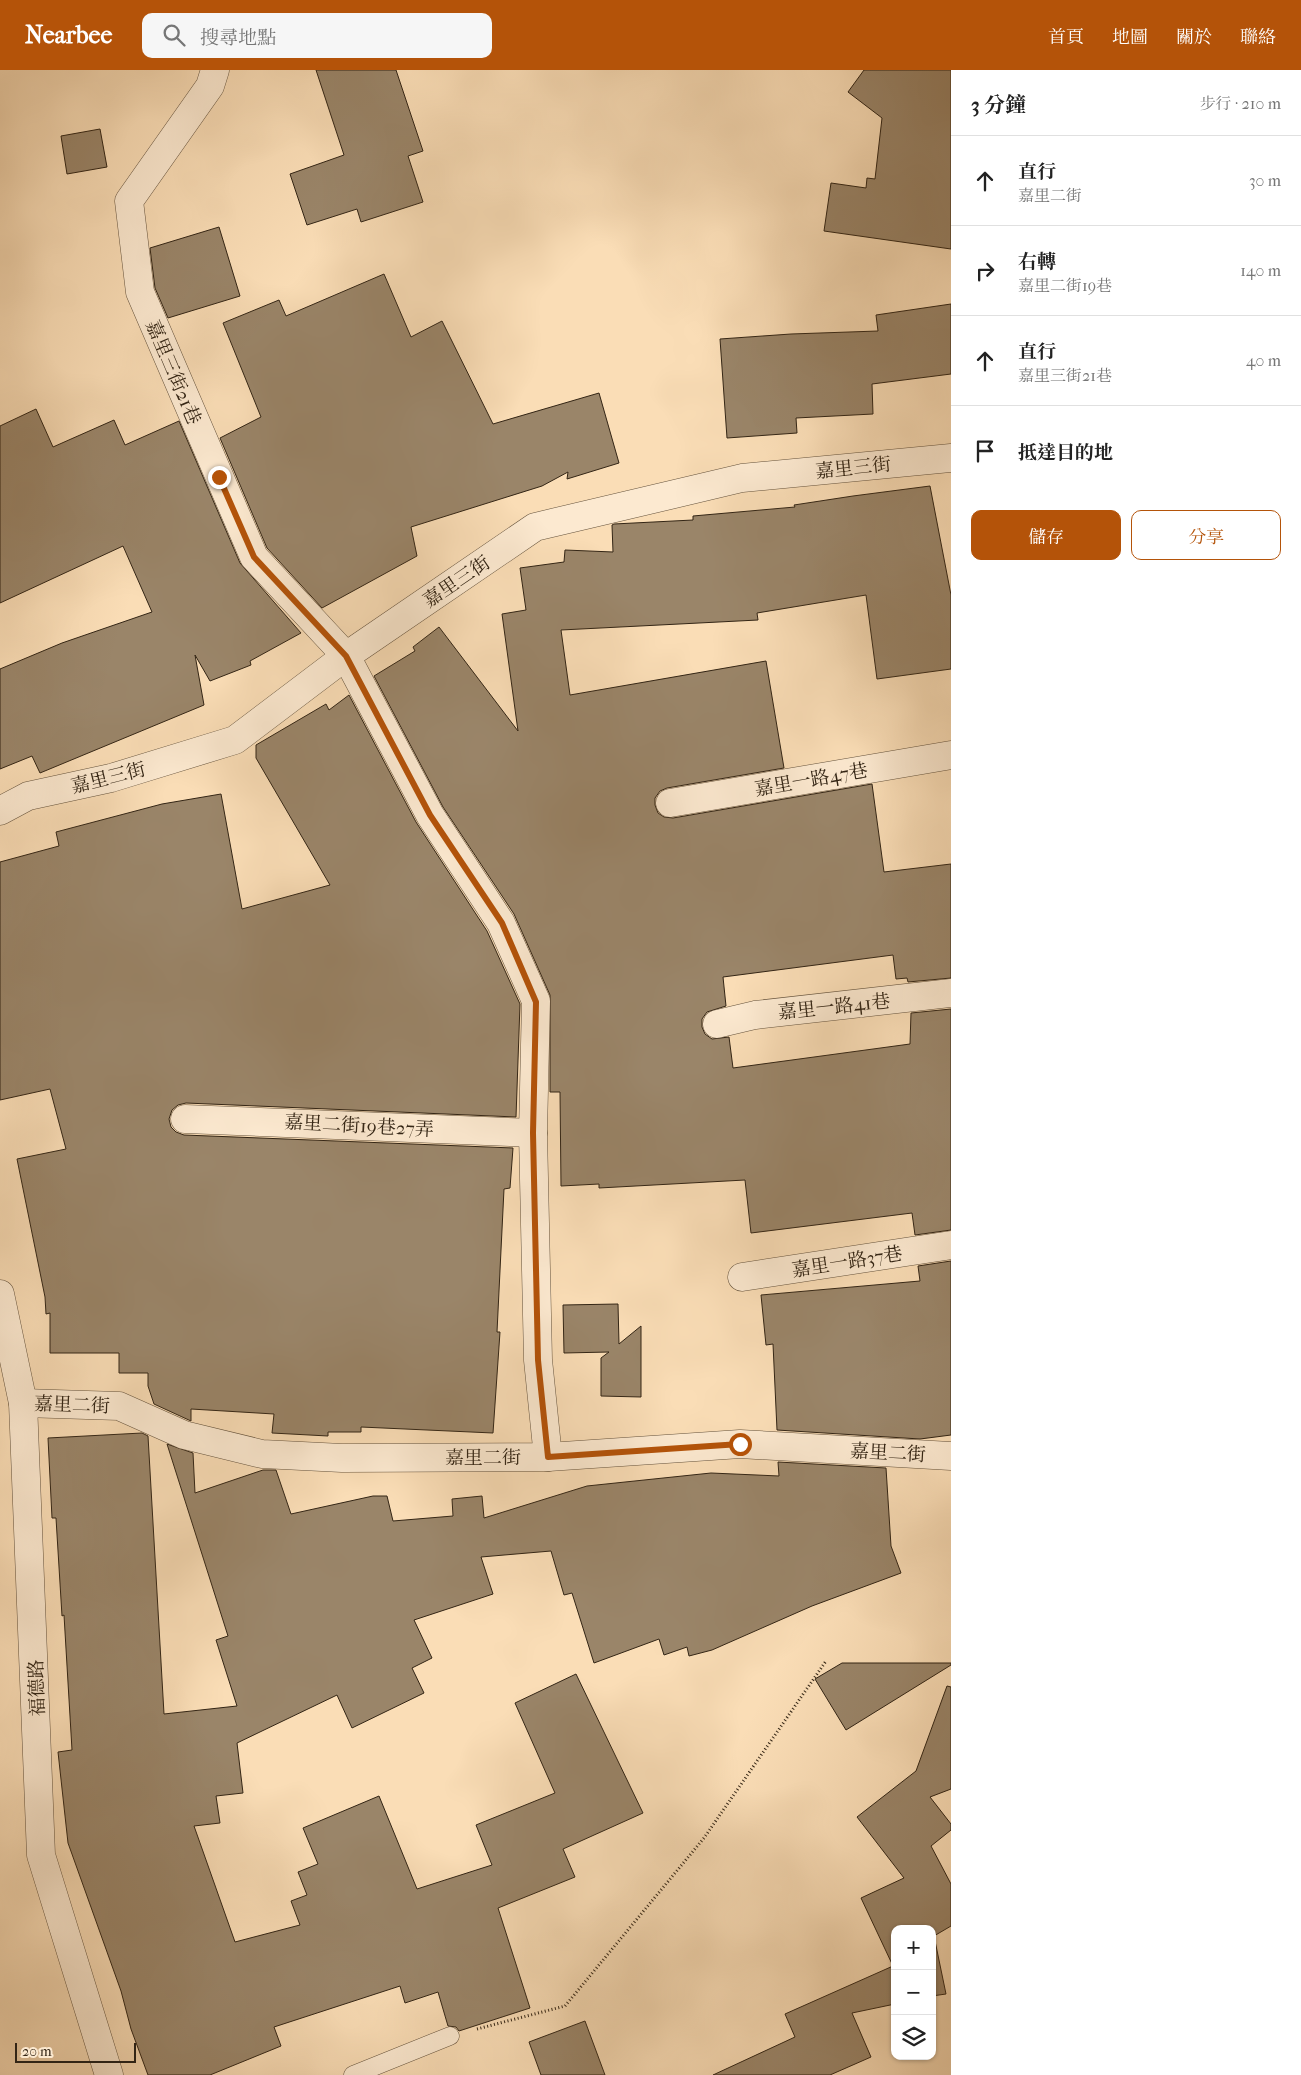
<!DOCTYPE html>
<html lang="zh-TW">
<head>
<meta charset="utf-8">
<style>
  body { margin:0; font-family:"IM FELL French Canon","Noto Serif TC",serif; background:#f6f6f6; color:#222 }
  .controls { position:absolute; right:15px; bottom:15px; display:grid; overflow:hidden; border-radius:10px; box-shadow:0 1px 4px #0004 }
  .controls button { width:45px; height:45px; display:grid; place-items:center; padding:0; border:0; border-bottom:1px solid #e0e0e0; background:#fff; color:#222; font:25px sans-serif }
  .scale { position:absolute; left:15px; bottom:12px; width:121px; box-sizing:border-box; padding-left:5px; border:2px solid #332515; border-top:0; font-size:14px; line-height:18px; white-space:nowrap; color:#332515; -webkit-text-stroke:4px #fce9d0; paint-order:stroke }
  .stop { position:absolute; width:15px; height:15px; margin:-11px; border:4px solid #b45309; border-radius:50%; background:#fff }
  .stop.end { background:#b45309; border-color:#fff; box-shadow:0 1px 5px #0008 }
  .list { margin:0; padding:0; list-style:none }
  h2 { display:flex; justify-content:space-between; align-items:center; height:65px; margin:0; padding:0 20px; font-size:21px }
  h2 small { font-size:16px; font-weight:400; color:#767676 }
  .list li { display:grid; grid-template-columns:32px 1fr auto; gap:15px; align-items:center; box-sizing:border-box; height:90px; padding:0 20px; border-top:1px solid #e0e0e0 }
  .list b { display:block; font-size:19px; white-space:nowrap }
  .list p { margin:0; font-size:16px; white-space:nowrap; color:#767676 }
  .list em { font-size:16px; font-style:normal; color:#767676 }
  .actions { display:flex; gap:10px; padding:15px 20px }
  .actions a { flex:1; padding:11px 0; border:1px solid #b45309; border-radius:10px; text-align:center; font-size:18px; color:#b45309 }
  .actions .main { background:#b45309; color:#fff }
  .icon { flex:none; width:28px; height:28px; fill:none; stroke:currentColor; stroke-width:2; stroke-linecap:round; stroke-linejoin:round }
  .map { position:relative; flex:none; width:951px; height:2005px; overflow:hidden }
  header { display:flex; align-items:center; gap:30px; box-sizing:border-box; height:70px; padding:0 25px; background:#b45309; color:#fff }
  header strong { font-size:24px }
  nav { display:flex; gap:28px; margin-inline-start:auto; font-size:18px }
  .search { width:350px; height:45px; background:#f6f6f6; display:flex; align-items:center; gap:12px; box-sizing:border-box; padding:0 18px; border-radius:10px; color:#767676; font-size:19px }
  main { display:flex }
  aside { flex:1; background:#fff }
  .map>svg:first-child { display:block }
  .building { fill:#9a8569; stroke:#332515 }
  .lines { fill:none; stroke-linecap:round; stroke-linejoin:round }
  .service-casing { stroke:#65533d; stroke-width:19 }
  .minor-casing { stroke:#65533d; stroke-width:29 }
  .path { stroke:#332515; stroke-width:3; stroke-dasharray:1 2.5; stroke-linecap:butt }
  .service { stroke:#fce9d0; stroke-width:18 }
  .minor { stroke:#fce9d0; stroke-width:28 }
  .route { stroke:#b45309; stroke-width:6 }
  .labels { text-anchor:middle; stroke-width:5; stroke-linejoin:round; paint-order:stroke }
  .street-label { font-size:19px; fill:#332515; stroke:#fce9d0 }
</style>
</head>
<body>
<header>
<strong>Nearbee</strong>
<div class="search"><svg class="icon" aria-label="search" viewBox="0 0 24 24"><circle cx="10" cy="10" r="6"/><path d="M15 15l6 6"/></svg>搜尋地點</div>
<nav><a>首頁</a><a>地圖</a><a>關於</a><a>聯絡</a></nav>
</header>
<main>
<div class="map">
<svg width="951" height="2005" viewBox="0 0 951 2005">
  <rect width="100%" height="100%" fill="#faddb6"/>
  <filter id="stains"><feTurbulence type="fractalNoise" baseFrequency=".004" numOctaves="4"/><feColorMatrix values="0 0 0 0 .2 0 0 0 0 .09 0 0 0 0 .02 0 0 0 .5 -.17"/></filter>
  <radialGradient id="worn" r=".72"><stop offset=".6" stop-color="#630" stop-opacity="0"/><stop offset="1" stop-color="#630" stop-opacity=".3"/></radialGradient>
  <g class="building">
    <path d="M 316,0 L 396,0 L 423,81 L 408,86 L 423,132 L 361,152 L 357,139 L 307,155 L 290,104 L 344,85 Z"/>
    <path d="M 864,0 L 951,0 L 951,179 L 824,161 L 831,113 L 866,118 L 867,108 L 875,109 L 882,48 L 848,22 Z"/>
    <path d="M 100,59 L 107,97 L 67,104 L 61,66 Z"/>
    <path d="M 219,157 L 240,226 L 168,248 L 155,218 L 150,178 Z"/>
    <path d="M 384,204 L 411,267 L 442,251 L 493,354 L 599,323 L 619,393 L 567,409 L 568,402 L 542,416 L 411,457 L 417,486 L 322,538 L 267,478 L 220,368 L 261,347 L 223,253 L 279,230 L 286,246 Z"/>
    <path d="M 951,234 L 951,304 L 872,314 L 873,344 L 796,348 L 797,363 L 727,368 L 720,269 L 791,264 L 878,261 L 876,245 Z"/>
    <path d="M 36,339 L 53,377 L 114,350 L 125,375 L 179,351 L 240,493 L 301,563 L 250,591 L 251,595 L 210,611 L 195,585 L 204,635 L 40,703 L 32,686 L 0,699 L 0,599 L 62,573 L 152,542 L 123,476 L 0,533 L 0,356 Z"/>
    <path d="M 930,416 L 951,525 L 951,599 L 877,609 L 866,525 L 757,543 L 758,550 L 561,560 L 570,625 L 766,591 L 784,698 L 667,718 L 660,721 L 655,728 L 655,735 L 658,743 L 664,747 L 673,748 L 872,714 L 884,802 L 951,794 L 951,908 L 908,912 L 907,908 L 896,909 L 893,885 L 723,907 L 726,936 L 707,942 L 702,949 L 702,957 L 705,964 L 712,969 L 729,967 L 733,998 L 910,974 L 911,943 L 951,939 L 951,1160 L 915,1165 L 912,1143 L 751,1163 L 745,1110 L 599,1118 L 599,1114 L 561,1116 L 560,1022 L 550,1022 L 550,925 L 514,844 L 443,737 L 374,606 L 415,581 L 413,577 L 439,557 L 518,661 L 502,544 L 526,540 L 520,498 L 564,492 L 565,480 L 613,482 L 612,455 L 614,454 L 693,450 L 693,446 L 795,437 L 794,435 L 853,426 Z"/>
    <path d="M 349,625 L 416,752 L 487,861 L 520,934 L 516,1047 L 186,1033 L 178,1035 L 172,1040 L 169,1049 L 171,1057 L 176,1062 L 184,1065 L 513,1078 L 510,1118 L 504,1119 L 497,1262 L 500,1262 L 493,1363 L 361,1357 L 361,1362 L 328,1362 L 328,1366 L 272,1363 L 274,1344 L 191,1339 L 191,1351 L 154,1334 L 148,1316 L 148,1303 L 119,1303 L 119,1283 L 50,1283 L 50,1243 L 46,1244 L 45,1227 L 17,1089 L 66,1079 L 50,1019 L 0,1030 L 0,792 L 59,776 L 56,762 L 162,734 L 221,724 L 242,839 L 330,815 L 256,688 L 256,675 L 326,634 L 329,640 Z"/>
    <path d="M 951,1191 L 951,1365 L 920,1369 L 777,1360 L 773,1274 L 766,1275 L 761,1225 L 920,1211 L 918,1196 Z"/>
    <path d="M 618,1234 L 619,1274 L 641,1256 L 641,1327 L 601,1326 L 601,1288 L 609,1282 L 564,1283 L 563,1235 Z"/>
    <path d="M 142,1363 L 148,1366 L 164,1644 L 237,1636 L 216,1570 L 228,1566 L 167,1374 L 193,1383 L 195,1423 L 263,1400 L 276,1400 L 291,1444 L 373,1426 L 387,1426 L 393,1451 L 453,1446 L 452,1429 L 482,1426 L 484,1448 L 587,1416 L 711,1403 L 779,1406 L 778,1392 L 886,1398 L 891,1476 L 901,1503 L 812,1536 L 712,1580 L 689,1586 L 687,1577 L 664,1585 L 659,1569 L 594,1593 L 572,1523 L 564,1525 L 551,1481 L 481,1487 L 493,1524 L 414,1550 L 432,1588 L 412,1598 L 424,1623 L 352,1658 L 337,1625 L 237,1673 L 243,1723 L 216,1726 L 220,1753 L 194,1756 L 235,1872 L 300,1855 L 291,1831 L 307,1825 L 298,1802 L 318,1794 L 303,1758 L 379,1726 L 417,1819 L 492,1795 L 476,1755 L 555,1723 L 515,1633 L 576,1604 L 643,1743 L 563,1779 L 575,1807 L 498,1838 L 530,1938 L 459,1961 L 456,1957 L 448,1956 L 438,1922 L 405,1933 L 400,1916 L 274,1957 L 281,1976 L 210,2005 L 148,2005 L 131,1959 L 121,1921 L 68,1773 L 58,1682 L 72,1680 L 64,1545 L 62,1546 L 56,1448 L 52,1448 L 48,1368 Z"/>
    <path d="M 842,1593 L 951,1593 L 951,1595 L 846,1660 L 815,1609 Z"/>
    <path d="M 947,1616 L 951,1617 L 951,1719 L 930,1727 L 951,1754 L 951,1760 L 931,1776 L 951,1814 L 951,1856 L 934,1866 L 946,1924 L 932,1926 L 932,1859 L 895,1859 L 895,1934 L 852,1943 L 871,1987 L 830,2005 L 713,2005 L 795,1967 L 785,1944 L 893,1896 L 861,1828 L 904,1808 L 857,1747 L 916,1701 Z"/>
    <path d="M 585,1951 L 605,2005 L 541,2005 L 529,1972 Z"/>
  </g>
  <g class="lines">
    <defs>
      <path id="service" d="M 353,2005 L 450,1966"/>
      <g id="minor">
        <path d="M 215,0 L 210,16 L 129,131 L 140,222 L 254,487 L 346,586 L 430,745 L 501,853 L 536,931 L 533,1063 L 538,1290 L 548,1387"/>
        <path d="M 670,733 L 951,685"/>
        <path d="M 0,741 L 28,726 L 111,708 L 235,670 L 346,586 L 535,457 L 742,408 L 951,388"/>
        <path d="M 717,954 L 755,945 L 951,923"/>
        <path d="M 185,1049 L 533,1063"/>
        <path d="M 742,1207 L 951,1175"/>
        <path d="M 0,1224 L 23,1333 L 41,1785 L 109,2005"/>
        <path d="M 23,1333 L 119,1336 L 184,1365 L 262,1384 L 342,1388 L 548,1387 L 740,1374 L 951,1386"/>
      </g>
    </defs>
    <use href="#service" class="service-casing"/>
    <use href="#minor" class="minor-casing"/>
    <path class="path" d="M 477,1959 L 565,1936 L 704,1768 L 826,1591"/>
    <use href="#service" class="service"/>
    <use href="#minor" class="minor"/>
  </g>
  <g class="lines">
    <path class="route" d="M 219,407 L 254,487 L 346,586 L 430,745 L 502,853 L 536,932 L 533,1063 L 538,1290 L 548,1387 L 740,1374"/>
  </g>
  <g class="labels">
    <g class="street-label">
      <text transform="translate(174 302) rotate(67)" y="7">嘉里三街21巷</text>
      <text transform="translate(853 397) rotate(-6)" y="7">嘉里三街</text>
      <text transform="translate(456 511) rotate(-34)" y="7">嘉里三街</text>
      <text transform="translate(108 707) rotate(-14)" y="7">嘉里三街</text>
      <text transform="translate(811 709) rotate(-10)" y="7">嘉里一路47巷</text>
      <text transform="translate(834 936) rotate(-6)" y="7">嘉里一路41巷</text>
      <text transform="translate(359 1055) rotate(3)" y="7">嘉里二街19巷27弄</text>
      <text transform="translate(847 1191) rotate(-9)" y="7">嘉里一路37巷</text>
      <text transform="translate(72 1334) rotate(2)" y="7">嘉里二街</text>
      <text transform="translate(888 1382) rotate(3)" y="7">嘉里二街</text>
      <text x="483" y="1394">嘉里二街</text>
      <text transform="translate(36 1618) rotate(-92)" y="7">福德路</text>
    </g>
  </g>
  <rect width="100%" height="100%" filter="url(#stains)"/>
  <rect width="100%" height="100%" fill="url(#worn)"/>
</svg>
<div class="controls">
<button>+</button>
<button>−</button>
<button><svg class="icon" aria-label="layers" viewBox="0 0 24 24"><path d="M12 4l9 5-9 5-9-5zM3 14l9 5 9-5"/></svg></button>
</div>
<div class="scale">20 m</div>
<div class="stop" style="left:740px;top:1374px"></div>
<div class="stop end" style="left:219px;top:407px"></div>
</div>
<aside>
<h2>3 分鐘<small>步行 · 210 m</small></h2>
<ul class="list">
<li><svg class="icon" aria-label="ahead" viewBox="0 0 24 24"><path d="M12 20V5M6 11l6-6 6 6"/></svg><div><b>直行</b><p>嘉里二街</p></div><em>30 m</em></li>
<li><svg class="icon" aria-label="right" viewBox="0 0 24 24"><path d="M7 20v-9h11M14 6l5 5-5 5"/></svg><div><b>右轉</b><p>嘉里二街19巷</p></div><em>140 m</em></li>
<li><svg class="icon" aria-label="ahead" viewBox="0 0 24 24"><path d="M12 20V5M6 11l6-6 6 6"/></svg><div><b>直行</b><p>嘉里三街21巷</p></div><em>40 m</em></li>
<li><svg class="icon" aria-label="arrive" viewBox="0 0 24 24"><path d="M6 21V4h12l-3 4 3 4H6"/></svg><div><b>抵達目的地</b></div></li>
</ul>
<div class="actions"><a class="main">儲存</a><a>分享</a></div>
</aside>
</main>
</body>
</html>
